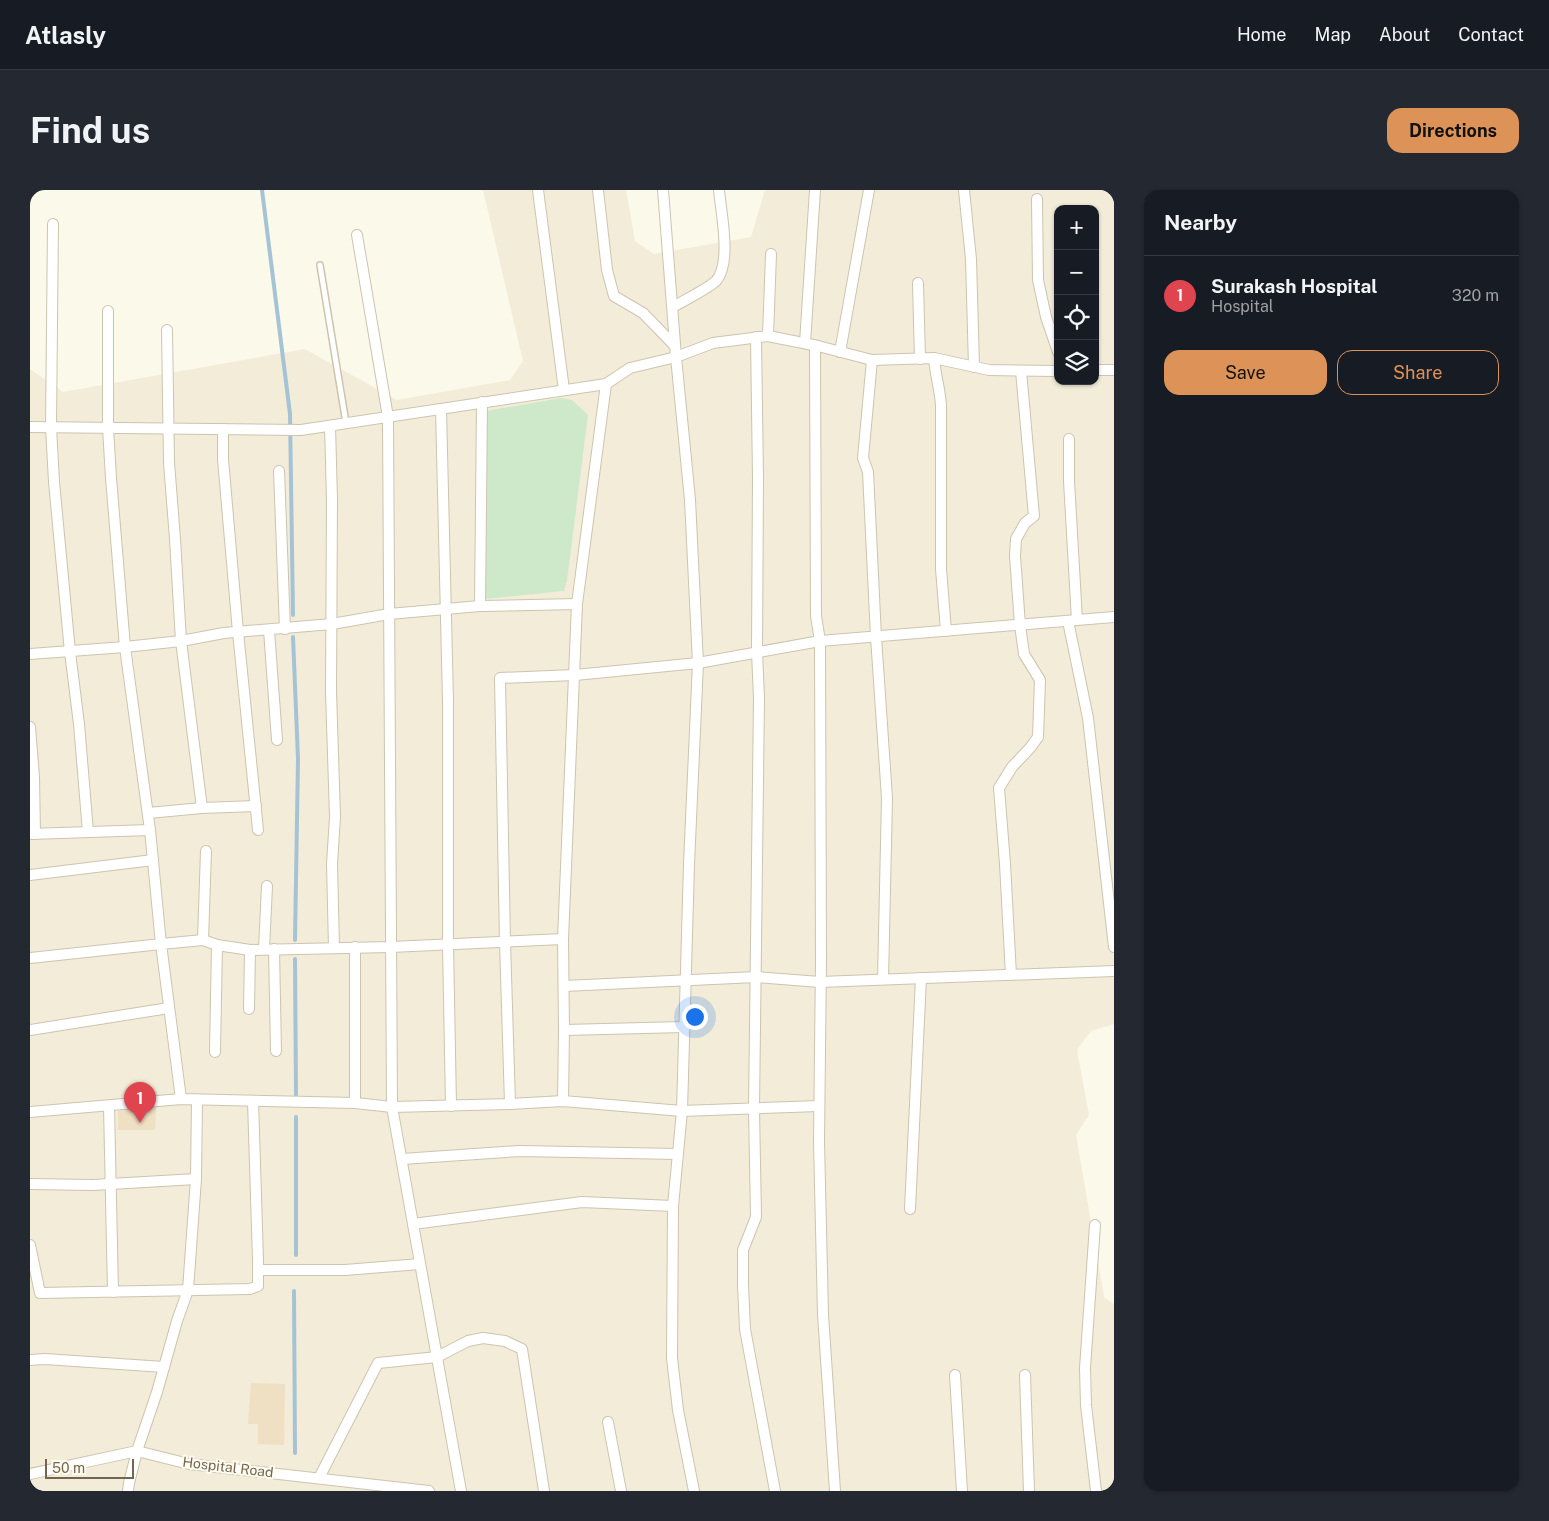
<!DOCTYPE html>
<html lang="en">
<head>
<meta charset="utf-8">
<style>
  body { margin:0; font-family:"Public Sans",sans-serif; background:#242831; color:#f1f3f6 }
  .controls { position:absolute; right:15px; top:15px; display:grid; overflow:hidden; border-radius:10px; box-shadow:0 1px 4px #0004 }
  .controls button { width:45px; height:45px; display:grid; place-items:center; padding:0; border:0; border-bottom:1px solid #363941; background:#171b24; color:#f1f3f6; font:25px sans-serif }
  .scale { position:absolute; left:15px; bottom:12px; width:89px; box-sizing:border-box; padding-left:5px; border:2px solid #75654e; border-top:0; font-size:14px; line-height:18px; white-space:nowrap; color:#75654e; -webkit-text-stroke:4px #fefcf0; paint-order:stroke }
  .you { position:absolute; left:664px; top:826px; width:18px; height:18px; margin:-12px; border:4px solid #fff; border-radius:50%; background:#1a73e8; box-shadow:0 0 0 8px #1a73e833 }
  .badge { display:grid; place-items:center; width:32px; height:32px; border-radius:50%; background:#dd9357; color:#fff; font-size:16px; font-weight:700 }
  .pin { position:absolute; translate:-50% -41px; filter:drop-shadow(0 1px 2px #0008) }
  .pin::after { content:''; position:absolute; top:26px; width:18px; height:15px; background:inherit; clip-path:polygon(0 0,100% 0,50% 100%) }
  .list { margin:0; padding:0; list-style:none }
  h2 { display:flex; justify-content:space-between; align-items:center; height:65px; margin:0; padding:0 20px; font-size:21px }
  h2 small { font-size:16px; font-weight:400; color:#9ea1a6 }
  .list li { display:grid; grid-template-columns:32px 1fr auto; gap:15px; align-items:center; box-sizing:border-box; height:80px; padding:0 20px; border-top:1px solid #363941 }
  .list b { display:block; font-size:19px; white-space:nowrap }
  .list p { margin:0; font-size:16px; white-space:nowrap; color:#9ea1a6 }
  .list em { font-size:16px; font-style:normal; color:#9ea1a6 }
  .actions { display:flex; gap:10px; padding:15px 20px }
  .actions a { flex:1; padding:11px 0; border:1px solid #dd9357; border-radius:15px; text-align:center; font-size:18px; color:#dd9357 }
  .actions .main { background:#dd9357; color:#111 }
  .icon { flex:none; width:28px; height:28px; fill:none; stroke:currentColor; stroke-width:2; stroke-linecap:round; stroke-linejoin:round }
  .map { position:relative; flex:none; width:1084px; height:1301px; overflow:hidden; border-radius:15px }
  header { display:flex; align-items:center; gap:30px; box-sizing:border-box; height:70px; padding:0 25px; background:#171b24; border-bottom:1px solid #363941 }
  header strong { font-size:24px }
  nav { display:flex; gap:28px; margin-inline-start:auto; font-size:18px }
  .intro { display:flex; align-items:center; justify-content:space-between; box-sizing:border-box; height:120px; padding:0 30px }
  h1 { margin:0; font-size:35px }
  .button { padding:12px 22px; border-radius:15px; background:#dd9357; color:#111; font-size:18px; font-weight:700 }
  main { display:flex; gap:30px; padding:0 30px }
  aside { flex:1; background:#171b24; border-radius:15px; box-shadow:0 1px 4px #0004 }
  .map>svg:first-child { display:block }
  .residential { fill:#f3ecd9; fill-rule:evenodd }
  .green { fill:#cee9c9 }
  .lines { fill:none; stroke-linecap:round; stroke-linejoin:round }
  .stream { stroke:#a6c3d5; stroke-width:4 }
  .building { fill:#efdfc3 }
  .lane-casing { stroke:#cdc4b0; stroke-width:8 }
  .street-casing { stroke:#cdc4b0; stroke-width:12 }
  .lane { stroke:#fff; stroke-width:5 }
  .street { stroke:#fff; stroke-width:10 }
  .labels { text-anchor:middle; stroke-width:4; stroke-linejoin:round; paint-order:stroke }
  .street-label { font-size:14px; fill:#75654e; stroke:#fefcf0 }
</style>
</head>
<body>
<header>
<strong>Atlasly</strong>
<nav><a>Home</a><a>Map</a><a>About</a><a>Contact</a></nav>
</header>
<div class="intro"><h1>Find us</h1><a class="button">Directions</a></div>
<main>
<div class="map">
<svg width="1084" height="1301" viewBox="0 0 1084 1301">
  <rect width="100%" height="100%" fill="#fbf9ea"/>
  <path class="residential" d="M 453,0 L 596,0 L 605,51 L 624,64 L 721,47 L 735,0 L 1084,0 L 1084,834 L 1061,841 L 1047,860 L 1059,925 L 1046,945 L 1074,1107 L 1084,1114 L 1084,1301 L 0,1301 L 0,179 L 33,202 L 275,159 L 367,210 L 480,190 L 493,171 ZM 1028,19 L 1065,19 L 1065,191 L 1028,191 Z"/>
  <path class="green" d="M 531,208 L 542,210 L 558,225 L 537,391 L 534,401 L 455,409 L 456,221 Z"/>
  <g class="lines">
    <g class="stream">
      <path d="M 232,0 L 260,224 L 263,425"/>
      <path d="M 263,447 L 268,569 L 265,750"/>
      <path d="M 265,769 L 266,905"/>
      <path d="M 266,1065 L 266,927"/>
      <path d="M 264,1101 L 265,1263"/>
    </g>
  </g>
  <g class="building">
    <path d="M 126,918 L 125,940 L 88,940 L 88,921 Z"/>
    <path d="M 221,1193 L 255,1194 L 254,1255 L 228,1254 L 228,1234 L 218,1234 Z"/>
  </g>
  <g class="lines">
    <defs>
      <path id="lane" d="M 290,75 L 316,233"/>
      <g id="street">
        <path d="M 508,0 L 534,200"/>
        <path d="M 568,0 L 577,80 L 584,106 L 613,123 L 645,156"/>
        <path d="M 633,0 L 646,167 L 660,310 L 668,473 L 659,674 L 652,921 L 643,1016 L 642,1168 L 648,1220 L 664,1301"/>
        <path d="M 934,0 L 941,69 L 944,177"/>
        <path d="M 1007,9 L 1008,90 L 1016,127 L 1028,162"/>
        <path d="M 23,34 L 21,237 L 24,292 L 40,462 L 49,534 L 58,642"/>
        <path d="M 327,45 L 358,227 L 362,917 L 431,1301"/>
        <path d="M 888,93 L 890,169"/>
        <path d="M 643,117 C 653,111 679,98 686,91 C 702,73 691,23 689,0"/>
        <path d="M 137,140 L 139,273 L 145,349 L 151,451 L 172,618"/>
        <path d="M 738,146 L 741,64"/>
        <path d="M 726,147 L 728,288 L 727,462 L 729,508 L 724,919 L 726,1027 L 713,1060 L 713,1095 L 715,1139 L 745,1301"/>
        <path d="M 775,153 L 785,0"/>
        <path d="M 788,156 L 785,160 L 786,426 L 790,451 L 791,771 L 789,951 L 793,1125 L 805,1301"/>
        <path d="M 810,162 L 839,0"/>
        <path d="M 904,168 C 905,184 910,199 911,215 L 911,379 L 916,441"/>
        <path d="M 842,170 L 833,268 L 838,282 L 846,447 L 857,608 L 853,789"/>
        <path d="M 1065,180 L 1084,180"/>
        <path d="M 411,219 L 418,511 L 418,754 L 421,916"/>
        <path d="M 300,236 L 302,310 L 301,502 L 305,627 L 302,674 L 304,758"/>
        <path d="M 0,237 L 271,240 L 576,194 L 600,178 L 646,167 L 683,153 L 738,146 L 788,156 L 842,170 L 904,168 L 959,180 L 1028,181"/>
        <path d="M 193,239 L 193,269 L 208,442 L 228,640"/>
        <path d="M 1039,249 L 1039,291 L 1047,430"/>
        <path d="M 249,281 L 255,439"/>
        <path d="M 450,416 L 452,212"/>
        <path d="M 1038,431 L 1058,528 L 1084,757"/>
        <path d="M 239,440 L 247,550"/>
        <path d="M 0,464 L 95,457 L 151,451 L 194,443 L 302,434 L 359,424 L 450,416 L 547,414"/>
        <path d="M 0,537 L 4,587 L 5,644"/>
        <path d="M 118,623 L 172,618 L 226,616"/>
        <path d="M 0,644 L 120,640"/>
        <path d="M 0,685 L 123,670"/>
        <path d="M 173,750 L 176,661"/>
        <path d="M 325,757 L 325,913"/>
        <path d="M 234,759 L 237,696"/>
        <path d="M 244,759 L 246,861"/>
        <path d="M 0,768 L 131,754 L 120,640 L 95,457 L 81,288 L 78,238 L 78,121"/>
        <path d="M 981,785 L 975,674 L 969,598 L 982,577 L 1000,558 L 1008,547 L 1010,490 L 994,464 L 990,435 L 985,366 L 986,349 L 995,333 L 1004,326 L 991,181"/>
        <path d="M 534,796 L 726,787 L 790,792 L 1084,781"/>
        <path d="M 219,819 L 220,760"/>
        <path d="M 0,840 L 139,818"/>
        <path d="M 534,840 L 654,837"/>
        <path d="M 185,862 L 187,755"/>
        <path d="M 151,909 L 131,754 L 173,750 L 187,755 L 220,760 L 361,757 L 533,749"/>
        <path d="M 533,911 L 534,840 L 533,749 L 547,414 L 576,194"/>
        <path d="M 480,914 L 475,752 L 470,488 L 545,485 L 668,473 L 790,451 L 1084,427"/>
        <path d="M 79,916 L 83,1102"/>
        <path d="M 0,922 L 151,909 L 325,913 L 362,917 L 480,914 L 533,911 L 652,921 L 789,916"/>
        <path d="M 372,969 L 489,961 L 648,964"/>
        <path d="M 0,994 L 63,995 L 166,989"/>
        <path d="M 880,1019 L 891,788"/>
        <path d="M 383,1034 L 552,1012 L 643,1016"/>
        <path d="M 1065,1035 L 1055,1178 L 1056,1215 L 1066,1301"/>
        <path d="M 0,1055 L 10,1103 L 220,1099 L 228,1096 L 228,1070 L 223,911"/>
        <path d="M 228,1080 L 315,1080 L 390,1074"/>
        <path d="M 0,1170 L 15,1169 L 134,1177"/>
        <path d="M 925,1185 L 932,1301"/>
        <path d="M 995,1185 L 999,1301"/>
        <path d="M 578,1232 L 591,1301"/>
        <path d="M 0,1284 L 107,1261 L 159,1274 L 399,1301"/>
        <path d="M 289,1288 L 348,1173 L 407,1167 L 438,1151 L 453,1148 L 475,1151 L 492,1159 L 514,1301"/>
        <path d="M 98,1301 L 99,1293 L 107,1261 L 127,1202 L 147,1131 L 158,1100 L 166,989 L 167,910"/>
      </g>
    </defs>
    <use href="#lane" class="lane-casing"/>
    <use href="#street" class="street-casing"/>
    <use href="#lane" class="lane"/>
    <use href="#street" class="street"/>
  </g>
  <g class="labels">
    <g class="street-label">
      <text transform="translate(198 1277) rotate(7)" y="5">Hospital Road</text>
    </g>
  </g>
</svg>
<div class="controls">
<button>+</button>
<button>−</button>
<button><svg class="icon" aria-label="locate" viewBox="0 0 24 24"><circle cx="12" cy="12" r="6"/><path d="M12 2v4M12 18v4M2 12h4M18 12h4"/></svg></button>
<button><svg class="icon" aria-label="layers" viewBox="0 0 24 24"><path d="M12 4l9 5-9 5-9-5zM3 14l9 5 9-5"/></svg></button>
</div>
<div class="scale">50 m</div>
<div class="you"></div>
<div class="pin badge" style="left:110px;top:933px;background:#e0444e">1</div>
</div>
<aside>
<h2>Nearby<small></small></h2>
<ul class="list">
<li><span class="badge" style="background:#e0444e">1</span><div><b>Surakash Hospital</b><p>Hospital</p></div><em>320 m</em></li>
</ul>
<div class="actions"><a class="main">Save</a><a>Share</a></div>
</aside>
</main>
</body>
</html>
